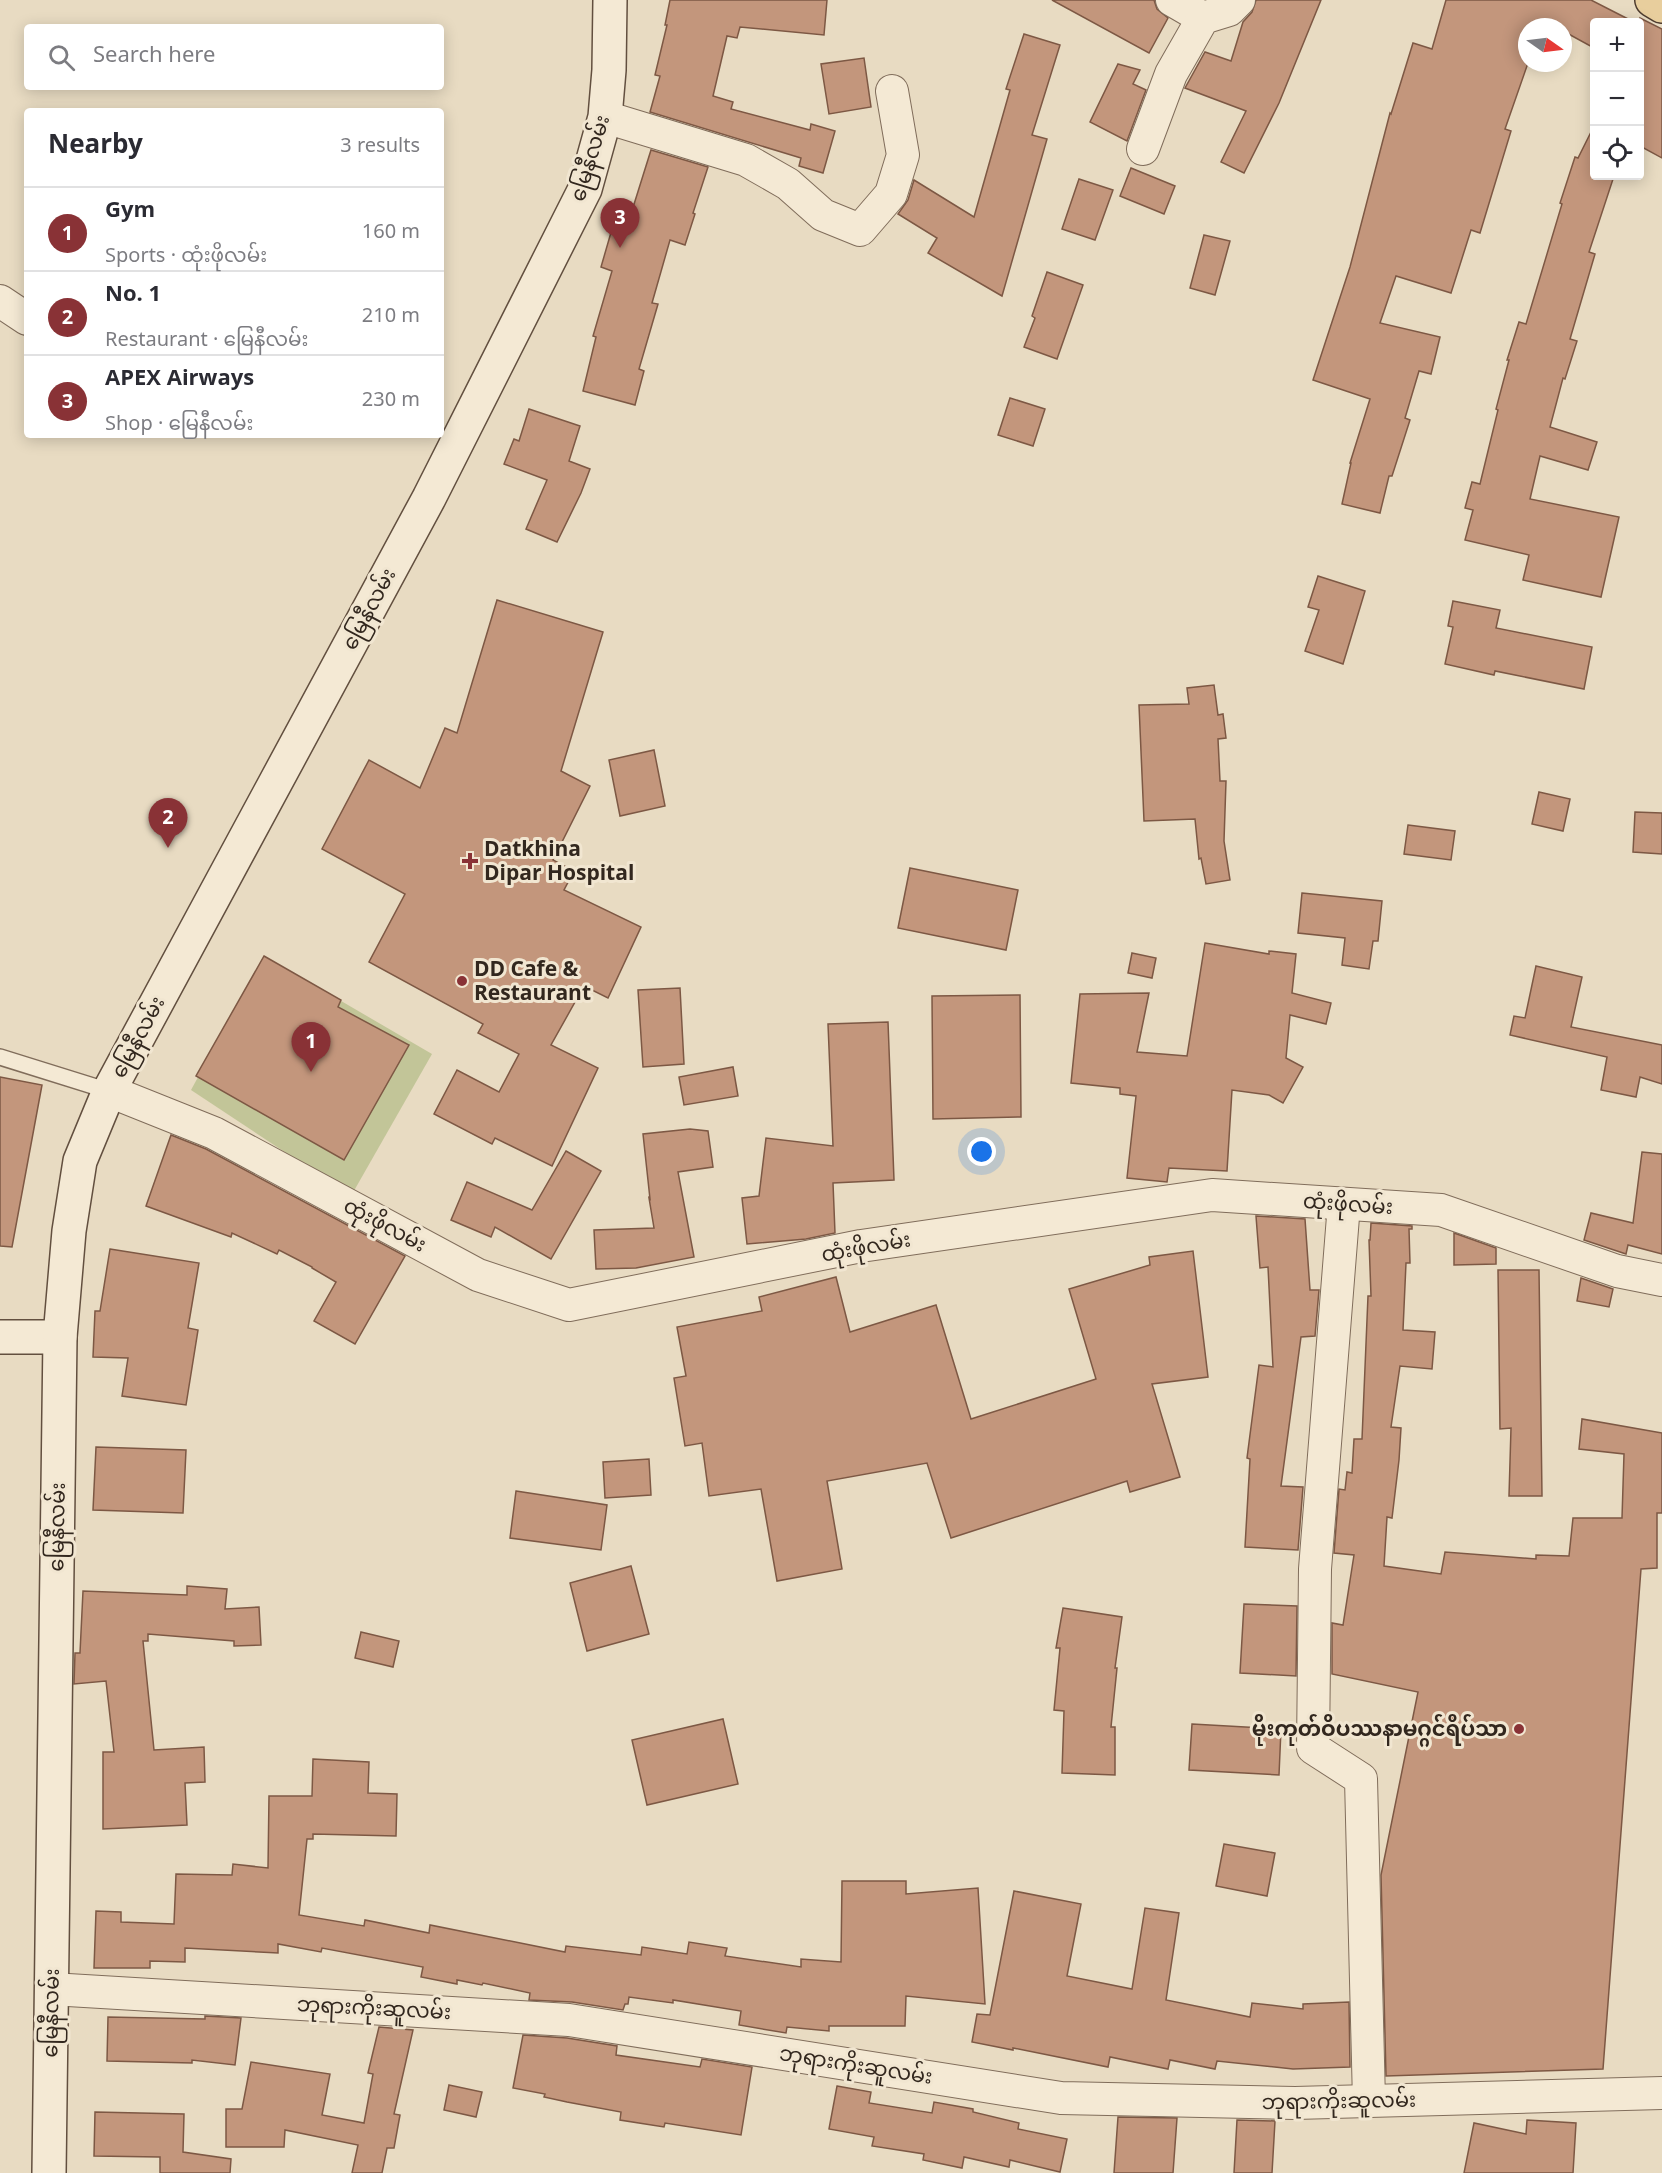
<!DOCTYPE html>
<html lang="en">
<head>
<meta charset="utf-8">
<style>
  body { margin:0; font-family:Georgia,"Noto Sans Myanmar",serif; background:#f2f2f3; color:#2b2b33 }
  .controls { position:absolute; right:18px; top:18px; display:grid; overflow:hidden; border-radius:6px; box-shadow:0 3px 15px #0003 }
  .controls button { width:54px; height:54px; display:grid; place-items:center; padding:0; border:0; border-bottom:2px solid #e1e1e2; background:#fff; color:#2b2b33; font:30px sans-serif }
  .compass { position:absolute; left:1518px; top:18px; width:54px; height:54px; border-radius:50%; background:#fff; box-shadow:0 3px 15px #0003; rotate:104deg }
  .you { position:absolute; left:982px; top:1152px; width:21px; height:21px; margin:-15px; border:4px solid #fff; border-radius:50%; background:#1a73e8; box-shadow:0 0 0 9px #1a73e833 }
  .badge { display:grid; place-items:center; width:39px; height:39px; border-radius:50%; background:#893236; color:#fff; font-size:20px; font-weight:700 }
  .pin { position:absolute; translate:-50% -50px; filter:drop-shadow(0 2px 3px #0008) }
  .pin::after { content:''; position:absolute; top:32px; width:21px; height:18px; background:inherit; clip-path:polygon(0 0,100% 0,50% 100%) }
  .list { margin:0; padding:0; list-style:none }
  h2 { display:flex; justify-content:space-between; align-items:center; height:78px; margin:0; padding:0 24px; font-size:26px }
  h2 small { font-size:20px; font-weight:400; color:#7c7c81 }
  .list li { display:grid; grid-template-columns:39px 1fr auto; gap:18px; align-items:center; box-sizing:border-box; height:84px; padding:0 24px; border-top:2px solid #e1e1e2 }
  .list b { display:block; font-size:22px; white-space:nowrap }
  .list p { margin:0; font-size:20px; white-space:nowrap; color:#7c7c81 }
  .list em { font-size:20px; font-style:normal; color:#7c7c81 }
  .icon { flex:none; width:33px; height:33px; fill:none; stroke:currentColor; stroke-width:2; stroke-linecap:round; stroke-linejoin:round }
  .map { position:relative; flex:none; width:1662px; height:2173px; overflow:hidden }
  .search { position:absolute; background:#fff; box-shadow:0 3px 15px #0003; left:24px; top:24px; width:420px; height:66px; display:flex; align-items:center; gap:15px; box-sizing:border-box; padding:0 21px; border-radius:6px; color:#7c7c81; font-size:22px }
  .panel { position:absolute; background:#fff; box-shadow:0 3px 15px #0003; left:24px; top:108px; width:420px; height:330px; border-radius:6px }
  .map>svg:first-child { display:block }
  .garden { fill:#c2c598 }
  .building { fill:#c3967c; stroke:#7d5844; stroke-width:1.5 }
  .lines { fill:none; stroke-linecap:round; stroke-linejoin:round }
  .lane-casing { stroke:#806d5b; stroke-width:18 }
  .street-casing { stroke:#806d5b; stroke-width:34 }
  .secondary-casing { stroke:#624f3f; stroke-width:36 }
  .primary-casing { stroke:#4e3c2f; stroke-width:36 }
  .lane { stroke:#f4e9d4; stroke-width:15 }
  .street { stroke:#f4e9d4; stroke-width:32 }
  .secondary { stroke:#f4e9d4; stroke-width:33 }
  .primary { stroke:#e8ce9d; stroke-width:33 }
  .poi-dot { fill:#893236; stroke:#f1e6d1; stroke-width:2 }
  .labels { text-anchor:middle; stroke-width:6; stroke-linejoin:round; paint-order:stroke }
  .street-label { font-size:21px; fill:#32271e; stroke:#f1e6d1 }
  .poi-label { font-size:21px; font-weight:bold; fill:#32271e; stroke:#f1e6d1; text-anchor:start }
</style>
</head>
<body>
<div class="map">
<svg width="1662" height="2173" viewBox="0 0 1662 2173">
  <rect width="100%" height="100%" fill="#e8dbc2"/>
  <path class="garden" d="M 264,956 L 432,1054 L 351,1196 L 191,1090 Z"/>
  <g class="building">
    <path d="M 670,0 L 827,0 L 824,35 L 740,27 L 737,38 L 727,36 L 713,96 L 733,102 L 731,109 L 810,130 L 811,124 L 835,131 L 823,173 L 799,166 L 801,158 L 650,112 L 660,76 L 655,75 L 667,25 L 665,25 Z"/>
    <path d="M 1052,0 L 1154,0 L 1157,9 L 1168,18 L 1149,53 Z"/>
    <path d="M 1256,0 L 1321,0 L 1279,103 L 1244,173 L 1221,162 L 1246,111 L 1185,88 L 1205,52 L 1231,61 L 1243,22 L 1252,12 Z"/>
    <path d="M 1446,0 L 1591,0 L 1634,22 L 1594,22 L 1594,48 L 1563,31 L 1563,27 L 1555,27 L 1543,21 L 1541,27 L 1527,27 L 1528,63 L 1505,129 L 1511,131 L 1480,233 L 1471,230 L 1451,293 L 1396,276 L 1380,323 L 1440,337 L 1431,374 L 1419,371 L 1405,418 L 1410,420 L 1392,476 L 1389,476 L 1380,513 L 1342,504 L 1351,463 L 1350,463 L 1370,399 L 1313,380 L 1350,267 L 1390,113 L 1391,114 L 1413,43 L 1432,49 Z"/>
    <path d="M 1640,18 L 1662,29 L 1662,158 L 1640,146 Z"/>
    <path d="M 1024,34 L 1060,45 L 1032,135 L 1047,139 L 1002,296 L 928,253 L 937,238 L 898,214 L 908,200 L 914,180 L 974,217 L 1010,90 L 1006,89 Z"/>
    <path d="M 864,58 L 871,107 L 829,114 L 821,64 Z"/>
    <path d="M 1118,64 L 1140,70 L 1133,84 L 1146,90 L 1127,141 L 1090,122 Z"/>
    <path d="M 1594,126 L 1594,176 L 1614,176 L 1589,252 L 1595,254 L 1570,339 L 1577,341 L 1565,379 L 1563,378 L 1550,427 L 1597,442 L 1588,470 L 1540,456 L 1530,499 L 1619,517 L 1601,597 L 1523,580 L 1529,555 L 1465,540 L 1473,510 L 1465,508 L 1472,482 L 1480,484 L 1498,410 L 1496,409 L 1509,360 L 1507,360 L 1519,322 L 1526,324 L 1562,204 L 1560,203 L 1575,157 L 1578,158 Z"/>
    <path d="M 651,150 L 708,167 L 693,213 L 695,214 L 685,245 L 670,240 L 652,303 L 658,304 L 639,369 L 644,371 L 635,405 L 583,391 L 596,337 L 593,336 L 612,271 L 601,267 L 612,229 L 625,233 Z"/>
    <path d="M 1131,168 L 1175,186 L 1164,214 L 1120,196 Z"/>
    <path d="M 1079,179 L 1113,190 L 1095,240 L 1062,229 Z"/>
    <path d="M 1204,235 L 1230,241 L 1215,295 L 1190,288 Z"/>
    <path d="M 1047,272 L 1083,285 L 1057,359 L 1024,347 L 1035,318 L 1032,316 Z"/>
    <path d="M 1010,398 L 1045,409 L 1033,446 L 998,435 Z"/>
    <path d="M 529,409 L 580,426 L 569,461 L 590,469 L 581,493 L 557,542 L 526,529 L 547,480 L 504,464 L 514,439 L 519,441 Z"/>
    <path d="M 1318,576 L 1365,591 L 1343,664 L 1305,651 L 1319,610 L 1308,607 Z"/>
    <path d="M 497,600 L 603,632 L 561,771 L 590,786 L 553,860 L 574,871 L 564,890 L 641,927 L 608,998 L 584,986 L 551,1045 L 598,1068 L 552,1166 L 495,1138 L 492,1144 L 434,1114 L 457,1070 L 499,1092 L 519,1054 L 478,1033 L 483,1024 L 369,962 L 405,894 L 322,849 L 369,760 L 420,788 L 445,728 L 457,733 Z"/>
    <path d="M 1453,601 L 1500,610 L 1496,628 L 1592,647 L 1584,689 L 1495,671 L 1494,675 L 1445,664 L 1453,627 L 1448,626 Z"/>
    <path d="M 1214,685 L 1218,715 L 1223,714 L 1226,738 L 1218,739 L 1220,781 L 1226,781 L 1224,841 L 1230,880 L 1206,884 L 1201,858 L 1199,859 L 1195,819 L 1144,821 L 1139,705 L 1189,704 L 1187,688 Z"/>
    <path d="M 654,750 L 665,806 L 620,816 L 609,760 Z"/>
    <path d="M 1539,792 L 1570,799 L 1563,831 L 1532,824 Z"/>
    <path d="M 1635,812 L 1662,813 L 1662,854 L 1633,852 Z"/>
    <path d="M 1408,825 L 1455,831 L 1451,860 L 1404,854 Z"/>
    <path d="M 910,868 L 1018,890 L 1006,950 L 898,928 Z"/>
    <path d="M 1302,893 L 1382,901 L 1378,941 L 1373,941 L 1369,969 L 1342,965 L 1345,938 L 1298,933 Z"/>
    <path d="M 1205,943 L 1269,954 L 1269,951 L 1296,954 L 1292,993 L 1331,1003 L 1326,1024 L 1290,1015 L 1286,1058 L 1303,1067 L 1283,1103 L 1269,1095 L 1232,1090 L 1227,1171 L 1169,1168 L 1167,1182 L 1127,1178 L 1136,1096 L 1120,1094 L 1120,1088 L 1071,1083 L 1080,994 L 1149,993 L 1137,1052 L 1187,1056 Z"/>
    <path d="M 1132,953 L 1156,958 L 1152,978 L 1128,973 Z"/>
    <path d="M 264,956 L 341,1000 L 338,1007 L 409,1045 L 344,1160 L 196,1076 Z"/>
    <path d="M 1536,966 L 1582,977 L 1571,1027 L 1662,1045 L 1662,1084 L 1640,1077 L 1636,1097 L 1601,1090 L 1607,1057 L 1510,1035 L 1514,1016 L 1525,1018 Z"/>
    <path d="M 680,988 L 684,1064 L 643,1067 L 638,990 Z"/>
    <path d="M 1020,995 L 1021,1117 L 933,1119 L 932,996 Z"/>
    <path d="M 888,1022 L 894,1180 L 833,1183 L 835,1233 L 806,1239 L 747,1244 L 742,1198 L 759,1196 L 766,1138 L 833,1146 L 828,1024 Z"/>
    <path d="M 733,1067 L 738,1096 L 684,1105 L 679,1077 Z"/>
    <path d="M 0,1077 L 42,1085 L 12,1247 L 0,1246 Z"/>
    <path d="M 690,1129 L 708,1131 L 713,1167 L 678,1172 L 694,1257 L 636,1268 L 596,1269 L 594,1230 L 654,1228 L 649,1198 L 650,1199 L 643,1134 Z"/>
    <path d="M 171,1135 L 206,1149 L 405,1256 L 355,1344 L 314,1321 L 336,1282 L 312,1268 L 312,1267 L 279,1250 L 277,1254 L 232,1233 L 231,1237 L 146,1206 Z"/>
    <path d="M 566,1151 L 601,1171 L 551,1259 L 495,1227 L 491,1237 L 451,1220 L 467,1182 L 532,1210 Z"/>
    <path d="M 1642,1152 L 1662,1154 L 1662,1254 L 1628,1245 L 1626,1254 L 1584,1240 L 1591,1213 L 1633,1223 Z"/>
    <path d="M 1256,1216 L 1305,1219 L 1310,1290 L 1319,1290 L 1315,1336 L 1301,1337 L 1281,1486 L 1303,1487 L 1298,1550 L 1245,1547 L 1250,1459 L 1247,1458 L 1259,1365 L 1273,1367 L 1268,1267 L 1260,1268 Z"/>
    <path d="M 1371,1223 L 1412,1226 L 1412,1229 L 1409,1229 L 1410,1263 L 1406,1263 L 1403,1330 L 1435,1332 L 1432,1369 L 1400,1366 L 1391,1427 L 1401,1428 L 1399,1460 L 1392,1518 L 1387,1517 L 1384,1566 L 1441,1574 L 1445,1552 L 1536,1559 L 1536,1555 L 1569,1556 L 1573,1518 L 1622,1518 L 1624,1454 L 1579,1449 L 1582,1419 L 1662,1433 L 1662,1513 L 1657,1513 L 1657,1568 L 1641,1569 L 1603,2069 L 1386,2076 L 1381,1875 L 1418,1692 L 1332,1674 L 1332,1623 L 1343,1625 L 1354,1555 L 1334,1553 L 1339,1489 L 1345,1490 L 1347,1472 L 1352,1473 L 1354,1439 L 1362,1439 L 1368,1296 L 1371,1296 L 1369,1240 L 1370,1240 Z"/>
    <path d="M 1454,1233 L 1496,1248 L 1496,1264 L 1454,1265 Z"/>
    <path d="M 110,1249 L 199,1263 L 188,1328 L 198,1330 L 186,1405 L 122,1396 L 128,1358 L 93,1357 L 95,1311 L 100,1311 Z"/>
    <path d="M 1193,1251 L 1208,1377 L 1152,1384 L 1180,1477 L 1130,1492 L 1127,1481 L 951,1538 L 927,1463 L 827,1481 L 842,1569 L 777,1581 L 761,1489 L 709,1496 L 702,1443 L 685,1446 L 674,1378 L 686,1376 L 677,1327 L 762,1311 L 759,1297 L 836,1277 L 850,1332 L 936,1305 L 971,1419 L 1096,1379 L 1069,1289 L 1150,1265 L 1149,1257 Z"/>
    <path d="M 1498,1270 L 1539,1270 L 1542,1496 L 1509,1496 L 1511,1428 L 1500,1429 Z"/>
    <path d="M 1581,1278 L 1613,1289 L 1609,1307 L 1577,1301 Z"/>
    <path d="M 96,1447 L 186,1450 L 183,1513 L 93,1510 Z"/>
    <path d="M 649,1459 L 651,1495 L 605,1498 L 603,1462 Z"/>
    <path d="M 516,1491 L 607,1505 L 601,1550 L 510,1538 Z"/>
    <path d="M 631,1566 L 649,1634 L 587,1651 L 570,1583 Z"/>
    <path d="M 187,1586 L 227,1589 L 225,1609 L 259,1607 L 261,1645 L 234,1646 L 234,1641 L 148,1634 L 148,1641 L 143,1641 L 154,1750 L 204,1747 L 205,1782 L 185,1783 L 187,1825 L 103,1829 L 103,1752 L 114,1752 L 106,1681 L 74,1684 L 75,1653 L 80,1653 L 83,1591 L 187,1595 Z"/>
    <path d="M 1244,1604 L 1297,1606 L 1296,1676 L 1240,1673 Z"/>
    <path d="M 1063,1608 L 1122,1617 L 1115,1668 L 1117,1668 L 1111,1727 L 1115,1727 L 1115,1775 L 1062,1773 L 1064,1711 L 1054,1710 L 1060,1648 L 1056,1648 Z"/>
    <path d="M 361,1632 L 399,1641 L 393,1667 L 355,1658 Z"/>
    <path d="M 723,1719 L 738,1784 L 647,1805 L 632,1740 Z"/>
    <path d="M 1192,1724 L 1281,1729 L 1279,1775 L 1189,1770 Z"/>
    <path d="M 313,1759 L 369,1762 L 368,1793 L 397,1794 L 396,1836 L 313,1834 L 313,1839 L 307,1839 L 299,1915 L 364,1926 L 365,1920 L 429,1933 L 430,1925 L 565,1952 L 566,1946 L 641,1955 L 642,1947 L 687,1954 L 689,1942 L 727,1948 L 725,1956 L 801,1967 L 801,1959 L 841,1962 L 842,1881 L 906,1881 L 906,1894 L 978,1888 L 985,2004 L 906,1996 L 905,2026 L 829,2026 L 829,2031 L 787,2027 L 786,2033 L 739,2025 L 741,2011 L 673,2000 L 673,2003 L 629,1997 L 628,2004 L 625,2004 L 623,2010 L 572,2002 L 529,2000 L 530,1993 L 483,1983 L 482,1985 L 457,1980 L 457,1984 L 421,1977 L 423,1967 L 322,1948 L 321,1952 L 278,1944 L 278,1953 L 185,1948 L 185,1962 L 150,1961 L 150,1968 L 94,1968 L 96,1911 L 121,1912 L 121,1922 L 174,1924 L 176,1874 L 232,1875 L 233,1864 L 268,1868 L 269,1796 L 312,1796 Z"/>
    <path d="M 1224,1844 L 1275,1853 L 1267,1896 L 1216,1886 Z"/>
    <path d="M 1014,1891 L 1081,1904 L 1067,1976 L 1132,1989 L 1145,1908 L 1179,1913 L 1166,2000 L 1250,2017 L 1252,2003 L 1303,2009 L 1303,2004 L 1349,2002 L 1350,2067 L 1293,2069 L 1217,2061 L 1215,2069 L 1170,2060 L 1168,2069 L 1110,2057 L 1108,2067 L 1013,2048 L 1013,2050 L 972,2042 L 977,2014 L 990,2015 Z"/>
    <path d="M 205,2016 L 241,2018 L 235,2065 L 192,2060 L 192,2063 L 107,2061 L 108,2017 L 205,2019 Z"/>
    <path d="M 379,2027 L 413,2030 L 394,2114 L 400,2115 L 394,2148 L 387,2148 L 382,2173 L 352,2173 L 358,2145 L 285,2130 L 284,2147 L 226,2147 L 226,2109 L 242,2109 L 251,2062 L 330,2074 L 322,2115 L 364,2123 L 373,2074 L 368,2073 Z"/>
    <path d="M 523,2035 L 567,2038 L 617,2046 L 616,2055 L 700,2067 L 702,2059 L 752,2067 L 741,2135 L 665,2123 L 664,2127 L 620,2120 L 621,2112 L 567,2102 L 544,2097 L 545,2094 L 513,2088 Z"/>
    <path d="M 449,2085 L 482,2092 L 476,2117 L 444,2110 Z"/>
    <path d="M 837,2086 L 871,2092 L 869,2103 L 932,2113 L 934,2102 L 973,2109 L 973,2112 L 1019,2123 L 1018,2129 L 1067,2139 L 1060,2172 L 1010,2160 L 1009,2167 L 964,2157 L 962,2168 L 923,2160 L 924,2154 L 872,2146 L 874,2137 L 829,2129 Z"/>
    <path d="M 95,2112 L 184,2114 L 183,2152 L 231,2159 L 230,2173 L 160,2173 L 160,2157 L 94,2156 Z"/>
    <path d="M 1118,2117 L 1177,2118 L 1173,2173 L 1114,2173 Z"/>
    <path d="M 1237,2120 L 1275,2121 L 1272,2173 L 1234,2173 Z"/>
    <path d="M 1527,2120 L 1576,2123 L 1573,2173 L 1464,2173 L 1474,2123 L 1526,2134 Z"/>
  </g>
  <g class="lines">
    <defs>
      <path id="lane" d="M 0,1057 L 109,1091"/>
      <g id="street">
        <path d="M 1172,0 L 1203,18"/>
        <path d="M 605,117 L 746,160 L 788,184 L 823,215 L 860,230 L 891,194 L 903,155 L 892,91"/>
        <path d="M 1143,149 L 1171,74 L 1203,18 L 1229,10 L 1239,0"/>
        <path d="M 0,301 L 27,319"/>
        <path d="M 109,1091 L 214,1133 L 478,1275 L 569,1305 L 861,1246 L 1212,1195 L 1441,1210 L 1617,1271 L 1662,1280"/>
        <path d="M 1344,1204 L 1315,1569 L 1313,1748 L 1361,1779 L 1369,2101"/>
        <path d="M 51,1989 L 569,2020 L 1061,2098 L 1295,2103 L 1662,2093"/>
      </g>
      <g id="secondary">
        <path d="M 0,1337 L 60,1337"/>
        <path d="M 49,2173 L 60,1337 L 69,1231 L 80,1161 L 109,1091 L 429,498 L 585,189 L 605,117 L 609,70 L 610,0"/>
      </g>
      <path id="primary" d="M 1652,0 L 1662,6"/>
    </defs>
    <use href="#lane" class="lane-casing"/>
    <use href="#street" class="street-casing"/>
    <use href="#secondary" class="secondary-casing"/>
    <use href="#primary" class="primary-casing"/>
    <use href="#lane" class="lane"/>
    <use href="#street" class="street"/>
    <use href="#secondary" class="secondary"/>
    <use href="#primary" class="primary"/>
  </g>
  <g class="poi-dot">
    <path d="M467 852h6v6h6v6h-6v6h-6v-6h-6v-6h6z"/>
    <circle cx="462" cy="981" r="6"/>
    <circle cx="1519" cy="1729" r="6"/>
  </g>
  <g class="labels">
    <g class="street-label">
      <text transform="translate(590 158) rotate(-73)" y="7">မြေနီလမ်း</text>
      <text transform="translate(369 609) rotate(-62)" y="7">မြေနီလမ်း</text>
      <text transform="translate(138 1037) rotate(-62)" y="7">မြေနီလမ်း</text>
      <text transform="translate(1348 1204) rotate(4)" y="7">ထုံးဖိုလမ်း</text>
      <text transform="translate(385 1225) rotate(28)" y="7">ထုံးဖိုလမ်း</text>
      <text transform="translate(866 1247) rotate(-10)" y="7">ထုံးဖိုလမ်း</text>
      <text transform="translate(57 1527) rotate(-89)" y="7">မြေနီလမ်း</text>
      <text transform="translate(374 2008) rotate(3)" y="7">ဘုရားကိုးဆူလမ်း</text>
      <text transform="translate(51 2013) rotate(-89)" y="7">မြေနီလမ်း</text>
      <text transform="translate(856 2065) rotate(9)" y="7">ဘုရားကိုးဆူလမ်း</text>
      <text transform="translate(1339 2101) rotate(-1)" y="7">ဘုရားကိုးဆူလမ်း</text>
    </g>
    <g class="poi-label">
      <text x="484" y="856">Datkhina<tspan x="484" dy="24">Dipar Hospital</tspan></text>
      <text x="474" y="976">DD Cafe &amp;<tspan x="474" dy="24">Restaurant</tspan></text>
      <text x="1507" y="1736" text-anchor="end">မိုးကုတ်ဝိပဿနာမဂ္ဂင်ရိပ်သာ</text>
    </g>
  </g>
</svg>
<div class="controls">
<button>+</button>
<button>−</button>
<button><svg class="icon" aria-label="locate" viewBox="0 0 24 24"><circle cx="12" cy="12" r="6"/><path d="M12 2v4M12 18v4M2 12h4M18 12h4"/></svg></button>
</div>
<svg class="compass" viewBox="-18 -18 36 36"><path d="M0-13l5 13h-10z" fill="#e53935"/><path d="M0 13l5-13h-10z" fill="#7c7c81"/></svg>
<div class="you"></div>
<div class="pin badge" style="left:311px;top:1072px">1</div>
<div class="pin badge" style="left:168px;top:848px">2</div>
<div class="pin badge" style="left:620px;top:248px">3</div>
<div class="search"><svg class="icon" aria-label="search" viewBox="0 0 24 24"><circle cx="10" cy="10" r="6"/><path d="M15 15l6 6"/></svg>Search here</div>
<section class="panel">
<h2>Nearby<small>3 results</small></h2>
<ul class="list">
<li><span class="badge">1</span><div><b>Gym</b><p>Sports · ထုံးဖိုလမ်း</p></div><em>160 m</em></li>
<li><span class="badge">2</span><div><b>No. 1</b><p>Restaurant · မြေနီလမ်း</p></div><em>210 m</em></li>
<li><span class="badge">3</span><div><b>APEX Airways</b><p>Shop · မြေနီလမ်း</p></div><em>230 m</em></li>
</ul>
</section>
</div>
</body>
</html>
